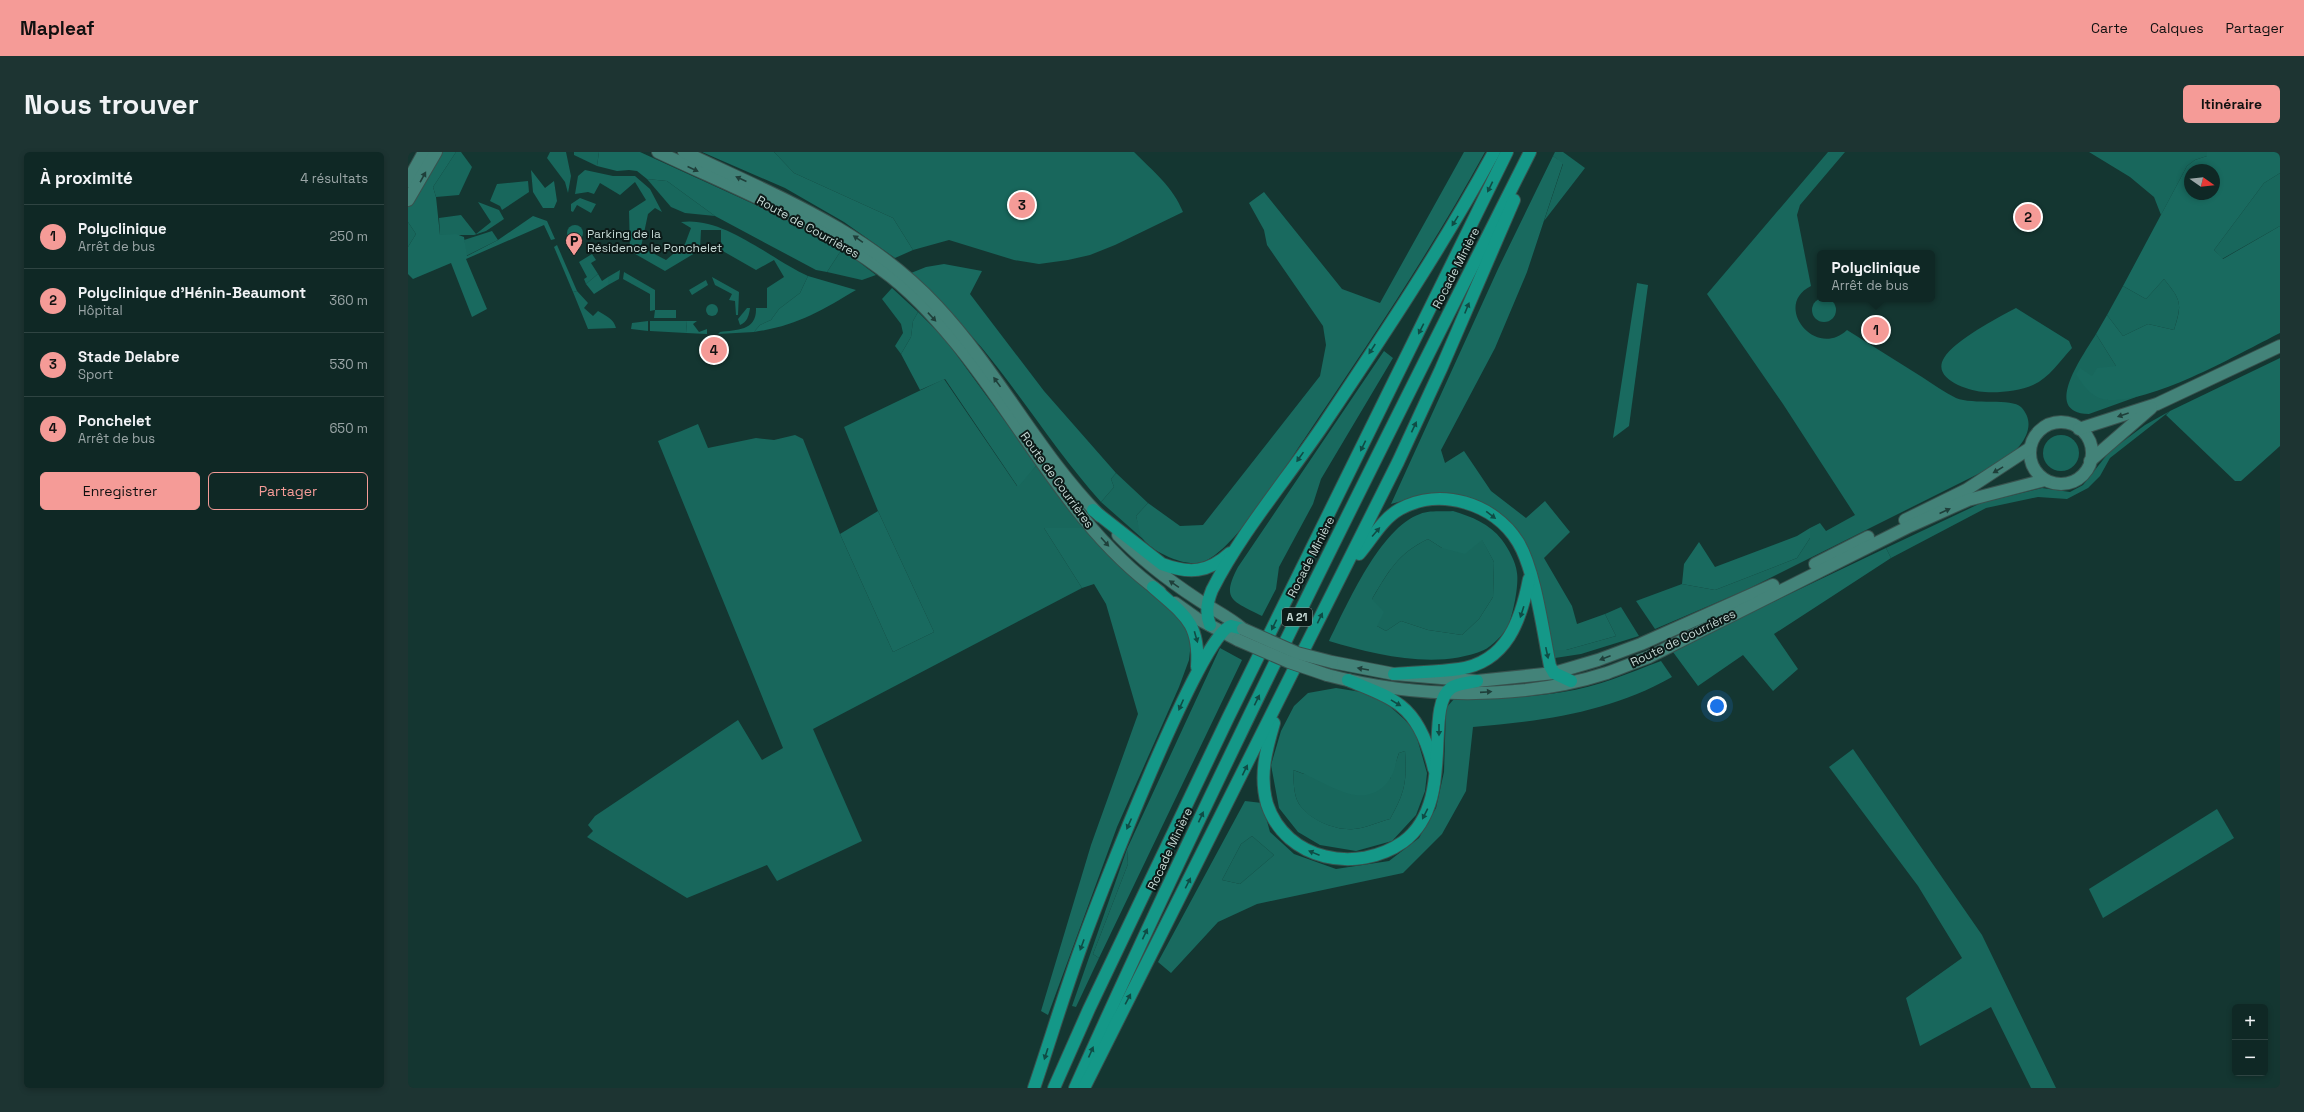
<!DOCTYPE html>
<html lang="fr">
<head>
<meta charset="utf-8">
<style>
  body { margin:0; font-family:"Space Grotesk",sans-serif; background:#1d3432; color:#f1f3f6 }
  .controls { position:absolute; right:12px; bottom:12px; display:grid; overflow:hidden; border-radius:6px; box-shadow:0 2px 6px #0003 }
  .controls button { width:36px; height:36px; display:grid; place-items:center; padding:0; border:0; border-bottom:1px solid #2f4442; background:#0f2825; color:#f1f3f6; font:20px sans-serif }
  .compass { position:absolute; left:1776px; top:12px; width:36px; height:36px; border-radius:50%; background:#0f2825; box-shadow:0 2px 6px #0003; rotate:104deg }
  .you { position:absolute; left:1309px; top:554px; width:14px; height:14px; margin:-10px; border:3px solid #fff; border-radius:50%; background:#1a73e8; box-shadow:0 0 0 6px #1a73e833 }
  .badge { display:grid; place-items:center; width:26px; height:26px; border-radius:50%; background:#f59b97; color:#111; font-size:13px; font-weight:700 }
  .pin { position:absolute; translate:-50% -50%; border:2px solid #fff; box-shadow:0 1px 4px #0006 }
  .popup { position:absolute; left:1409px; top:98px; width:118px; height:52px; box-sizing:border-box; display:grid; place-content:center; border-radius:6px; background:#0f2825; filter:drop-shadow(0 1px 3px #0005); font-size:13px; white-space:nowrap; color:#9ba6a7 }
  .popup b { font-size:15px; color:#f1f3f6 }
  .popup::after { content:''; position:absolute; left:50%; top:100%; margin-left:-8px; border:8px solid transparent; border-top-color:#0f2825 }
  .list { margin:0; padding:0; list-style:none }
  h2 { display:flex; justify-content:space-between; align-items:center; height:52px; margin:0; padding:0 16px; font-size:17px }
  h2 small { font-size:13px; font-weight:400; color:#9ba6a7 }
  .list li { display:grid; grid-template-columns:26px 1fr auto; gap:12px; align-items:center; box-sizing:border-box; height:64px; padding:0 16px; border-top:1px solid #2f4442 }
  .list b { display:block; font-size:15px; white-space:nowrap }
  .list p { margin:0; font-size:13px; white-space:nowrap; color:#9ba6a7 }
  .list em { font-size:13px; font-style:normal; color:#9ba6a7 }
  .actions { display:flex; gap:8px; padding:12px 16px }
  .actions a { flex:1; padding:9px 0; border:1px solid #f59b97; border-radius:6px; text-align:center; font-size:14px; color:#f59b97 }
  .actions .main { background:#f59b97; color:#111 }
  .map { position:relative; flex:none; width:1872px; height:936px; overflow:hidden; border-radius:6px }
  header { display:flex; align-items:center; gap:24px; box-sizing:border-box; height:56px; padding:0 20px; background:#f59b97; color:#111 }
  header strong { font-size:19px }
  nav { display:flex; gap:22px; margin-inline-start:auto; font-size:14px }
  .intro { display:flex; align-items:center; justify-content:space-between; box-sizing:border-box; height:96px; padding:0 24px }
  h1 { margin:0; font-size:28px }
  .button { padding:10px 18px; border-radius:6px; background:#f59b97; color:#111; font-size:14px; font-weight:700 }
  main { display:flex; gap:24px; padding:0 24px }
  aside { flex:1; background:#0f2825; border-radius:6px; box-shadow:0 2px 6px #0003 }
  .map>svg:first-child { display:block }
  .green { fill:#18675c }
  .forest { fill:#196a5f; fill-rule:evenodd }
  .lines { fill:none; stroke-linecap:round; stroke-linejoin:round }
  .secondary-casing { stroke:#38524e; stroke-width:14 }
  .motorway-casing { stroke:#38524e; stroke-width:14 }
  .secondary { stroke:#438379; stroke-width:12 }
  .motorway { stroke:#149888; stroke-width:12 }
  .secondary-bridge-casing { stroke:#38524e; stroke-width:14; stroke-linecap:butt }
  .secondary-bridge { stroke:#438379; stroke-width:12 }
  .oneway { fill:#1f3f3a }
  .oneway2 { fill:#0f4c45 }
  .labels { text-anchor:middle; stroke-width:4; stroke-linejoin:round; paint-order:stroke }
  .shield { fill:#0c1a18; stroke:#8fa09d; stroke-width:1 }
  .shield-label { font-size:11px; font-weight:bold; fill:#c7dad6 }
  .street-label { font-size:12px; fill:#c7dad6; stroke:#0c1a18 }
  .poi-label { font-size:12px; fill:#c7dad6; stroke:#0c1a18; text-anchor:start }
</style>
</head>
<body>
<header>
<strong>Mapleaf</strong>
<nav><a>Carte</a><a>Calques</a><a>Partager</a></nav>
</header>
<div class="intro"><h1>Nous trouver</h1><a class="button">Itinéraire</a></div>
<main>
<aside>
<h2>À proximité<small>4 résultats</small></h2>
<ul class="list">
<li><span class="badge">1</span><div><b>Polyclinique</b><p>Arrêt de bus</p></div><em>250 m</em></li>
<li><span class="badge">2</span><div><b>Polyclinique d'Hénin-Beaumont</b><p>Hôpital</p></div><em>360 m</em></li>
<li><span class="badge">3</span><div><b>Stade Delabre</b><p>Sport</p></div><em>530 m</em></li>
<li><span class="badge">4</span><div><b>Ponchelet</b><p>Arrêt de bus</p></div><em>650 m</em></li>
</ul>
<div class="actions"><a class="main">Enregistrer</a><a>Partager</a></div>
</aside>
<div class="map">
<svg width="1872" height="936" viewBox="0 0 1872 936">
  <rect width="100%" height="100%" fill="#143631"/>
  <g class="green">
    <path d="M 48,0 L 53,0 L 64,15 L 51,43 L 28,45 L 25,35 Z"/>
    <path d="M 142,0 L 158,0 L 163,24 L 160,41 L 157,30 L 139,6 Z"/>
    <path d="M 166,0 L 191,0 L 189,14 L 166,3 Z"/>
    <path d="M 366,0 L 726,0 C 745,19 765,35 775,60 L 707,93 L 682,103 L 660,108 L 631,112 L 606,108 L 541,88 L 505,98 L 485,66 L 386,21 Z"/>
    <path d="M 1147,0 L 1155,0 L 1177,16 L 1136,69 L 1155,12 L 1145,4 Z"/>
    <path d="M 1420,0 L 1437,0 L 1392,53 L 1389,63 L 1403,134 C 1364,153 1407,208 1439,178 C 1464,194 1489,209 1514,225 C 1525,232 1536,240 1548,246 C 1565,253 1604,246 1613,255 C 1632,275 1611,298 1594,310 L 1340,437 L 1247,477 L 1228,449 L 1274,432 L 1307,438 L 1389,406 L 1402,386 L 1402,376 L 1412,371 L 1418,379 L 1447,363 L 1375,252 L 1299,142 Z"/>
    <path d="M 1681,0 L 1799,0 L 1799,4 L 1787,8 L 1779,14 L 1753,63 L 1746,45 L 1722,25 Z"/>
    <path d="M 177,18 L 205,24 L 227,24 L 242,37 L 254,60 L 247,56 L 240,62 L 233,95 L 258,108 L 277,92 L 283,76 L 273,70 C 316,64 362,107 400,124 L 392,141 L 371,157 L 363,168 L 352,173 L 346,180 L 310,182 L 312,180 C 329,178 349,179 348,156 L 359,156 L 359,136 L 376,125 L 366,108 L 348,118 L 313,98 L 313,78 L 293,78 L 292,98 L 257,119 L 222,99 L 221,59 L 238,48 L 227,30 L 212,43 L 192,31 L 186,42 L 180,40 L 167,42 L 170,24 Z"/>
    <path d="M 1872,21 L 1872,74 L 1814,107 L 1806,98 L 1856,31 Z"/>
    <path d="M 239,27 L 259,29 L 307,64 L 277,61 L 263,55 Z"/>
    <path d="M 120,29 L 121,40 L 94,58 L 92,54 L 82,49 L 89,32 Z"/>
    <path d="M 172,46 L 188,52 L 183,61 L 169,53 L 165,60 L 163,59 L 163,52 Z"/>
    <path d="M 70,50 L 91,58 L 96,67 L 78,79 L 66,83 L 32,83 L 31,66 L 53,63 L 68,82 L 83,70 Z"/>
    <path d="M 0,70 L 8,82 L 0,95 Z"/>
    <circle cx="167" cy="81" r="8"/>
    <path d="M 84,79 L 90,88 L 58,104 L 56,88 Z"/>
    <path d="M 434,97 L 468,123 L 454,128 L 419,120 Z"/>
    <path d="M 184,102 L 188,108 L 183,111 L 190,122 L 178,132 L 176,127 L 179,125 L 171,110 Z"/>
    <path d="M 212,118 L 211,127 L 200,133 L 200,125 Z"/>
    <path d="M 216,120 L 247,138 L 247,158 L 268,158 L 268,166 L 246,166 L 247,158 L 242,159 L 242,142 L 215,127 Z"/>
    <path d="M 304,125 L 331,140 L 330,163 L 328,163 L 327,149 L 321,148 L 324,142 L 307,133 Z"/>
    <path d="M 1756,127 C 1774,149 1774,152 1766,178 L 1740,172 L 1715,184 L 1699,163 L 1715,134 L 1738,147 Z"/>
    <path d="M 298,128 L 300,133 L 284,143 L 281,138 Z"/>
    <path d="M 484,136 L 510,160 L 505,169 L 503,185 L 493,202 L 487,194 L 495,181 L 493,172 L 474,147 Z"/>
    <path d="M 169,139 L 180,151 L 176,156 L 185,164 L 190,159 C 198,164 206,167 208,176 L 180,177 L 165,140 Z"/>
    <circle cx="1416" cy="158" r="12"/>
    <circle cx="304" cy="158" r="6"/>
    <path d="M 339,156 L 342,156 C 341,164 339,170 332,173 L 330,167 Z"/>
    <path d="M 1608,156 L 1661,189 L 1664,196 C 1652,209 1641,226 1625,233 C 1612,239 1591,241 1577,240 C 1561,239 1523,227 1536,206 C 1547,188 1589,166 1608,156 Z"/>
    <path d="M 240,169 L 240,179 L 223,177 L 224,171 Z"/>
    <path d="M 242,169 L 279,169 L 278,181 L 242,179 Z"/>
    <path d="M 1688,182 L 1708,214 L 1699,248 L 1731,244 L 1681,262 C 1632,261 1677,201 1688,182 Z"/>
    <path d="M 536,227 L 609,334 L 629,313 L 677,376 L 636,376 L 674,436 L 405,577 L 454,689 L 369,729 L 359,713 L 279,746 L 179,685 L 185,679 L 180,673 L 187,664 L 330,568 L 354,608 L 375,596 L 250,289 L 290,272 L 300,296 L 348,286 L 366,288 L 387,283 L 395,287 L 432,382 L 485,500 L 526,480 L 470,359 L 436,275 Z"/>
    <path d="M 1762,259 L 1702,306 L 1692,324 L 1680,336 L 1659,347 L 1630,345 L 1578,356 L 1483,406 L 1478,396 L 1573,351 L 1634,336 L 1662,340 L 1675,333 L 1702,299 L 1737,273 Z"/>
    <circle cx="1653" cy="301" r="18"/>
    <path d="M 708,321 L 740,351 L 728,364 L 735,387 L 693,350 L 706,335 L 703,327 Z"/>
    <path d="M 1020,387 L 1034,396 L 1074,387 L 1086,410 L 1085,445 L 1071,467 L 1054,483 L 1020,478 L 993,469 L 978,479 L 969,474 L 964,447 C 981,419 989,402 1020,387 Z"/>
    <path d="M 1213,455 L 1231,484 L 1173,502 L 1147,506 L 1145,498 L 1158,498 L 1208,484 L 1197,462 Z"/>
    <path d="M 1445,597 L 1574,783 L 1648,936 L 1623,936 L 1583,855 L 1512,894 L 1498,846 L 1554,806 L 1510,734 L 1421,615 Z"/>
    <path d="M 997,599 C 999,630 997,640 982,667 C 970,670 958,676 946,677 C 928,679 901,668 891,652 C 885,642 886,629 885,618 L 896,622 L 982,627 L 991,601 Z"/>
    <path d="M 1809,657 L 1826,686 L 1695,766 L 1681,737 Z"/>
    <path d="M 844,684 L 866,703 L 832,732 L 814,728 L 833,692 Z"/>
    <path d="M 719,697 L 720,712 L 685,802 L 691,806 L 668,855 L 664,854 Z"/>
  </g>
  <g class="forest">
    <path d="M 31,0 L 48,0 L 25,35 L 28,45 L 32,83 L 48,82 L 56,85 L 59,104 L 90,88 L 125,64 L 139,69 L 147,87 L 143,88 L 136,73 L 58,107 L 79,157 L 64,165 L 43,111 L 5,127 L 0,122 L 0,95 L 8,82 L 0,70 L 0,54 Z"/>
    <path d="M 191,0 L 232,0 L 400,77 L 434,97 L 419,120 L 408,118 L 307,64 L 259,29 L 239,27 L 229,19 L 221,18 L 209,19 L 189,14 Z"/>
    <path d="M 294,0 L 366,0 L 386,21 L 485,66 L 505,98 L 487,106 L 436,70 L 377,36 Z"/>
    <path d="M 1056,0 L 1077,0 C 1023,99 960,192 897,286 C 876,316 829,395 797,409 C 780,417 746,401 735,387 C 731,382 730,371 728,364 L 740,351 L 772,374 L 795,373 L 912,224 L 918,193 L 915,174 L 859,93 L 856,78 L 841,51 L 856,40 L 934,137 L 972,151 Z"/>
    <path d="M 1799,0 L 1872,0 L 1872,21 L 1856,31 L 1806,98 L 1815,107 L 1872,74 L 1872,181 C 1828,203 1748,250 1700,248 C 1685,247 1675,234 1668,222 L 1672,216 L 1684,224 L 1689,216 L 1708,214 L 1688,182 L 1699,163 L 1715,184 L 1740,172 L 1766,178 C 1774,152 1774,149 1756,127 L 1738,147 L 1715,134 L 1779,14 L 1787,8 L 1799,4 ZM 1782,18 L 1806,18 L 1806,42 L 1782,42 Z"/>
    <path d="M 1145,4 L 1155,11 L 1119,120 L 1087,196 L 1033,298 L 1037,311 L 1056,299 L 1083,339 L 1118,366 L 1137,349 L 1162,380 L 1136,406 L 1164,454 L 1169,472 L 1197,462 L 1208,484 L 1158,498 L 1145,498 L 1106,376 C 1069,334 1032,338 983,352 L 1090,117 Z"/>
    <path d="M 123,18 L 137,36 L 146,29 L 149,49 L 146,56 L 135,56 L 125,40 Z"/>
    <path d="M 149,93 L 169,139 L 165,140 L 146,95 Z"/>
    <path d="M 536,112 L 574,119 L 562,142 L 636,239 L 708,321 L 703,327 L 706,335 L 693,350 C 650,302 615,246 574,196 C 552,170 528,145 503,121 L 518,115 Z"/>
    <path d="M 190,122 L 194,129 L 200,125 L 200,133 L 186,142 L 178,132 Z"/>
    <path d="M 400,124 L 448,138 C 413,159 388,174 346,180 L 352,173 L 363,168 L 371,157 L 392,141 Z"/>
    <path d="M 1229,131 L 1240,133 L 1221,274 L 1205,286 Z"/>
    <path d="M 510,160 L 537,187 L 629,313 L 610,335 L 537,227 L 512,238 L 493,202 L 503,185 L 505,169 Z"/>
    <path d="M 279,169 L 289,169 L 285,172 L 291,180 L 299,177 L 299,182 L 278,181 Z"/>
    <path d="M 976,199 L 985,206 L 913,327 L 905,352 L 871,415 L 868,437 L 854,464 C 826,449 812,449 830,415 Z"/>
    <path d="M 1872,206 L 1872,294 L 1833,329 L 1827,329 L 1758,263 L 1762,259 Z"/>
    <path d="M 470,359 L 526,480 L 485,500 L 432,382 Z"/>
    <path d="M 1045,359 C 1064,365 1081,371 1094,388 C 1100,396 1108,410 1109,421 C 1111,433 1105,463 1100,474 C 1097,481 1083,495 1076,498 C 1029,518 968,503 921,489 C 939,453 972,376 1012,362 C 1021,358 1035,360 1045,359 ZM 1020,387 L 1034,396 L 1057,402 L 1074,388 L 1086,410 L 1085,445 L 1071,467 L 1054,483 L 1020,478 L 993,469 L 978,479 L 969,474 L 976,460 L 964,447 C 980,420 990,401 1020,387 Z"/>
    <path d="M 636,376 L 677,376 L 734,434 L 775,469 L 783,490 L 781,508 L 771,535 L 709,675 L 640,863 L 633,859 L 683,693 L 730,562 L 698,452 L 686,432 L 674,436 Z"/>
    <path d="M 1402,376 L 1402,386 L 1389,406 L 1307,438 L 1274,432 L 1276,412 L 1291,390 L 1307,415 L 1389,384 Z"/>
    <path d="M 1478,396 L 1483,406 L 1366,482 L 1390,517 L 1365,539 L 1335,503 L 1290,534 L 1265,500 L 1344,460 Z"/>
    <path d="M 812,496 L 834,508 L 691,806 L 685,802 L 720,712 L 719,697 Z"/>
    <path d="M 1253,509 L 1264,525 C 1202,560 1136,569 1065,575 L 1058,639 L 1034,682 L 995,721 L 849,752 L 810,770 L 763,821 L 750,810 L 837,649 L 854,651 L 862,680 L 886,702 L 928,717 L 981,709 L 1011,686 L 1028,656 L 1036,620 L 1038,556 L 1046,547 C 1083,547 1118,546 1155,540 C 1189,535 1221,521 1253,509 ZM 844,684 L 866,703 L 832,732 L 814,728 L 833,692 Z"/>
    <path d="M 928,536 L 953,540 L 978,551 L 996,567 L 1007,579 L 1019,621 L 1017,639 L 1008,663 L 984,689 L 948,699 L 912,693 L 890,680 L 871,656 L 863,613 L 873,579 L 886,554 L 900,541 ZM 997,599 C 999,630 997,640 982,667 C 970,670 958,676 946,677 C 928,679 902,668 891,652 C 885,642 886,629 885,618 C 915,626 955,665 982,627 C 987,620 988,608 991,601 Z"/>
  </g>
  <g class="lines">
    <defs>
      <g id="secondary">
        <path d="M 250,0 C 326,36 406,67 474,118 C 501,137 525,164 547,190 C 615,272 663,376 752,440"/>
        <path d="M 276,0 C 368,44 458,78 529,154 C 590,219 630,301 692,364"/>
        <path d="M 0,29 L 16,0"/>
        <path d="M 0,48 L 28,0"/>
        <circle cx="1653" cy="301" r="31"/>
        <path d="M 1671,277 L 1749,252 L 1872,194"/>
        <path d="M 1682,309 L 1743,256"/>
        <path d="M 1497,368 L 1558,338 L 1622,296"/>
        <path d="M 710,383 C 734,408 760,428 789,447 C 804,457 821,465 835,477"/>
        <path d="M 1407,412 L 1460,385"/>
        <path d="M 767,451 L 788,466 L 830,488"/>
        <path d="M 924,510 L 986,522 L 1069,529 L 1146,521 L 1190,508 L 1233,492 L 1365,433"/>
        <path d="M 919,523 C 1006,546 1112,549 1199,521 C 1213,516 1227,510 1241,505 L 1502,374 L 1560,348 L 1637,328"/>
      </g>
      <g id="motorway">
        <path d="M 685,358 L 754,412 C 781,422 800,421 822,401"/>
        <path d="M 951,402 C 964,387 974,367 992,357 C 1032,335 1086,351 1110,390 C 1127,418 1135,480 1142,514 L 1146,521 L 1163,529"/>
        <path d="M 745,435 C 776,463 792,470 789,515"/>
        <path d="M 802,473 C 797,461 799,450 804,438 C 834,379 879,327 916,272 C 975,184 1035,94 1086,0"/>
        <path d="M 986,522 C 1007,520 1030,520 1051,517 C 1099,510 1113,468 1121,427"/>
        <path d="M 940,528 C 958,536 978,542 993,554 C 1011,568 1021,596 1026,617"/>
        <path d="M 866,571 C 858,598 851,624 859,652 C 878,709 949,722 995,690 C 1049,651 1015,556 1043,536 C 1050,531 1061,531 1069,529"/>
        <path d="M 626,936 C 642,889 656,842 673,795 C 687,755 794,478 823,474 L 835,477"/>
        <path d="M 646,936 L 681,857 L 820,566 L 1099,0"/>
        <path d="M 667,936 C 809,619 966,310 1122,0"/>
        <path d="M 676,936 L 990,310 L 1033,217 L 1106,48"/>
      </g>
    </defs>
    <use href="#secondary" class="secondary-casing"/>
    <use href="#motorway" class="motorway-casing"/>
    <use href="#secondary" class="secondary"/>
    <use href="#motorway" class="motorway"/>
    <defs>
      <g id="secondary-bridge">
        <path d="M 835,477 L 889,501 L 924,510"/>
        <path d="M 830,488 L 881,510 L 919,523"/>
      </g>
    </defs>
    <use href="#secondary-bridge" class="secondary-bridge-casing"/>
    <use href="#secondary-bridge" class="secondary-bridge"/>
  </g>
  <defs><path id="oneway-solid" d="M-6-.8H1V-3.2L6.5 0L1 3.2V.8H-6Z"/></defs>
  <g class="oneway">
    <use href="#oneway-solid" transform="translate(285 17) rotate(25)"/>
    <use href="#oneway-solid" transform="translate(15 25) rotate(-61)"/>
    <use href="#oneway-solid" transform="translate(333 27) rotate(-155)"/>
    <use href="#oneway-solid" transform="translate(450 87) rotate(-145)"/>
    <use href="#oneway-solid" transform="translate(524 165) rotate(47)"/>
    <use href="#oneway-solid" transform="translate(589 230) rotate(-126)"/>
    <use href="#oneway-solid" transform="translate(1715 263) rotate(161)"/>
    <use href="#oneway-solid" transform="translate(1590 318) rotate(149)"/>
    <use href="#oneway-solid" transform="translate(1537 359) rotate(-24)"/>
    <use href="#oneway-solid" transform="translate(697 390) rotate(48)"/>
    <use href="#oneway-solid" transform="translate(766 432) rotate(-145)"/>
    <use href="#oneway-solid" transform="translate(1197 506) rotate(159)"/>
    <use href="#oneway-solid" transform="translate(955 517) rotate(-170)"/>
    <use href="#oneway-solid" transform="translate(1078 540) rotate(-4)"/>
  </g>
  <g class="oneway2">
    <use href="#oneway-solid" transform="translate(1082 35) rotate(116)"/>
    <use href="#oneway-solid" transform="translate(1047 69) rotate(122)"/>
    <use href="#oneway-solid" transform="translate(1059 156) rotate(-68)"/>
    <use href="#oneway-solid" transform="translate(1013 177) rotate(117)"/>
    <use href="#oneway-solid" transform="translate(964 197) rotate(123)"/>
    <use href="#oneway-solid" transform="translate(1006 275) rotate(-65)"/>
    <use href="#oneway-solid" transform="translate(955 294) rotate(116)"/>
    <use href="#oneway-solid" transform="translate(892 305) rotate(125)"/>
    <use href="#oneway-solid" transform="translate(1083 363) rotate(37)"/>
    <use href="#oneway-solid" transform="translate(968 380) rotate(-49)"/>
    <use href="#oneway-solid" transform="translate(1114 460) rotate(108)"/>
    <use href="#oneway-solid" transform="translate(912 466) rotate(-64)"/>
    <use href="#oneway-solid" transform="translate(866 473) rotate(116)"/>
    <use href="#oneway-solid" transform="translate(788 485) rotate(74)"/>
    <use href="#oneway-solid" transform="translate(1139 501) rotate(78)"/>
    <use href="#oneway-solid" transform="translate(849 548) rotate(-64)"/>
    <use href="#oneway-solid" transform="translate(988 551) rotate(31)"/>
    <use href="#oneway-solid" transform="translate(773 553) rotate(114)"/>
    <use href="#oneway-solid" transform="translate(1031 578) rotate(90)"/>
    <use href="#oneway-solid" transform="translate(837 618) rotate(-64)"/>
    <use href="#oneway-solid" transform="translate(1017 662) rotate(117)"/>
    <use href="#oneway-solid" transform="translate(793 665) rotate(-65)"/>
    <use href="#oneway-solid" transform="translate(721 672) rotate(114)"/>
    <use href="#oneway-solid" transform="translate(906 701) rotate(-158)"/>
    <use href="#oneway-solid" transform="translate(780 731) rotate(-63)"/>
    <use href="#oneway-solid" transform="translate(737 782) rotate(-65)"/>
    <use href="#oneway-solid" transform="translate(674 793) rotate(110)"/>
    <use href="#oneway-solid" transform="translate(720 847) rotate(-62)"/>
    <use href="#oneway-solid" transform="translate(683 900) rotate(-66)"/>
    <use href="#oneway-solid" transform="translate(638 902) rotate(108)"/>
  </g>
  <defs>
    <symbol id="parking-pin" viewBox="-11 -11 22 30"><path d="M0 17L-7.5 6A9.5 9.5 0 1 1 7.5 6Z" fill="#f59b97" stroke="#0c1a18"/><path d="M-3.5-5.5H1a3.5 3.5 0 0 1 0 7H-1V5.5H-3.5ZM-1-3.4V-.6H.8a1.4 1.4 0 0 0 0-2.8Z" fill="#111"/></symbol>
  </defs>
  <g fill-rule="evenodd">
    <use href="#parking-pin" x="156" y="79" width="20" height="27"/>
  </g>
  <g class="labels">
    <rect class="shield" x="874" y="456" width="30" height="18" rx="3"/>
    <g class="shield-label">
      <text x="889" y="469">A 21</text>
    </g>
    <g class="street-label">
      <text transform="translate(400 75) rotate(29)" y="4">Route de Courrières</text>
      <text transform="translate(1048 116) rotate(-63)" y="4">Rocade Minière</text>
      <text transform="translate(649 328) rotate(54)" y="4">Route de Courrières</text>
      <text transform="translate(903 405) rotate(-63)" y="4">Rocade Minière</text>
      <text transform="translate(1275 486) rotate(-26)" y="4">Route de Courrières</text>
      <text transform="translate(762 697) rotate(-65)" y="4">Rocade Minière</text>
    </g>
    <g class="poi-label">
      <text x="179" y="86">Parking de la<tspan x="179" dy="14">Résidence le Ponchelet</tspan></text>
    </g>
  </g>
</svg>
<div class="controls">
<button>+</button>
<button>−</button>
</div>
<svg class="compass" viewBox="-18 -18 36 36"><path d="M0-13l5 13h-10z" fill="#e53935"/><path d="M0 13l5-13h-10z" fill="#9ba6a7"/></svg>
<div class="you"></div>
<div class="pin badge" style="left:1468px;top:178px">1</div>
<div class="popup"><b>Polyclinique</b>Arrêt de bus</div>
<div class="pin badge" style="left:1620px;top:65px">2</div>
<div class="pin badge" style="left:614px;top:53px">3</div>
<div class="pin badge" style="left:306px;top:198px">4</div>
</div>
</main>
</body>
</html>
